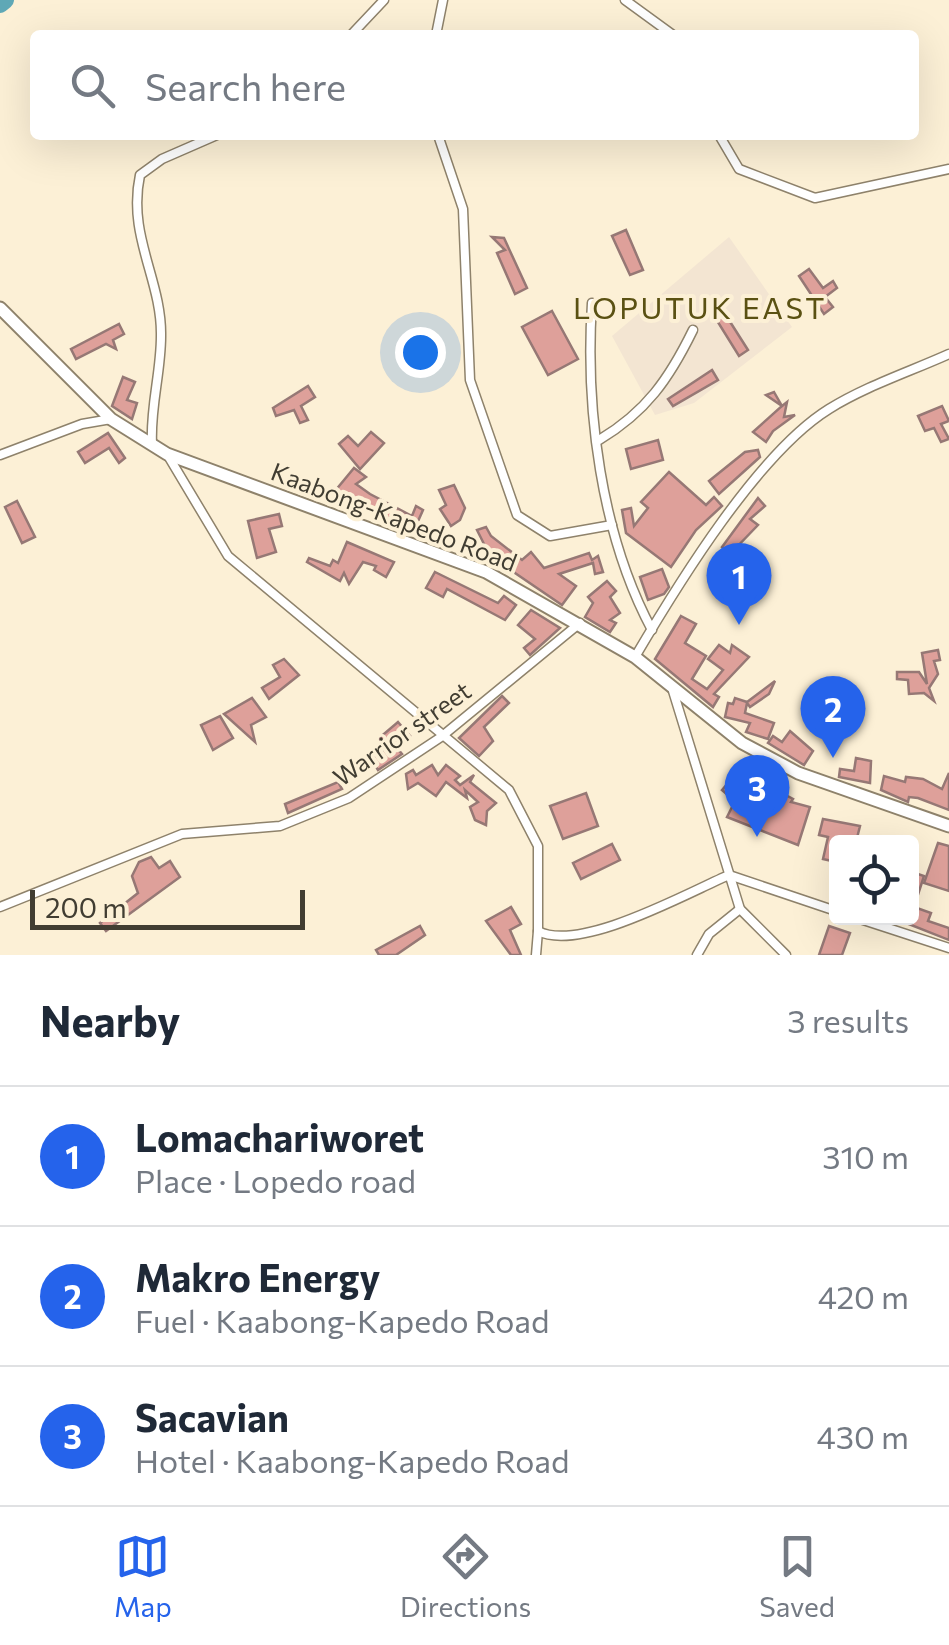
<!DOCTYPE html>
<html lang="en">
<head>
<meta charset="utf-8">
<style>
  body { margin:0; font-family:Commissioner,sans-serif; background:#f6f6f7; color:#1f2937 }
  .controls { position:absolute; right:30px; bottom:30px; display:grid; overflow:hidden; border-radius:10px; box-shadow:0 10px 40px #0002 }
  .controls button { width:90px; height:90px; display:grid; place-items:center; padding:0; border:0; border-bottom:2px solid #e0e1e3; background:#fff; color:#1f2937; font:50px sans-serif }
  .scale { position:absolute; left:30px; bottom:25px; width:275px; box-sizing:border-box; padding-left:10px; border:5px solid #413d32; border-top:0; font-size:28px; line-height:35px; white-space:nowrap; color:#413d32; -webkit-text-stroke:8px #fcf0d6; paint-order:stroke }
  .you { position:absolute; left:420px; top:352px; width:35px; height:35px; margin:-25px; border:8px solid #fff; border-radius:50%; background:#1a73e8; box-shadow:0 0 0 15px #1a73e833 }
  .badge { display:grid; place-items:center; width:65px; height:65px; border-radius:50%; background:#2563eb; color:#fff; font-size:32px; font-weight:700 }
  .pin { position:absolute; translate:-50% -82px; filter:drop-shadow(0 2px 5px #0008) }
  .pin::after { content:''; position:absolute; top:52px; width:35px; height:30px; background:inherit; clip-path:polygon(0 0,100% 0,50% 100%) }
  .list { margin:0; padding:0; list-style:none }
  h2 { display:flex; justify-content:space-between; align-items:center; height:130px; margin:0; padding:0 40px; font-size:42px }
  h2 small { font-size:32px; font-weight:400; color:#747a83 }
  .list li { display:grid; grid-template-columns:65px 1fr auto; gap:30px; align-items:center; box-sizing:border-box; height:140px; padding:0 40px; border-top:2px solid #e0e1e3 }
  .list b { display:block; font-size:38px; white-space:nowrap }
  .list p { margin:0; font-size:32px; white-space:nowrap; color:#747a83 }
  .list em { font-size:32px; font-style:normal; color:#747a83 }
  .icon { flex:none; width:55px; height:55px; fill:none; stroke:currentColor; stroke-width:2; stroke-linecap:round; stroke-linejoin:round }
  .map { position:relative; flex:none; width:949px; height:955px; overflow:hidden }
  .search { position:absolute; background:#fff; box-shadow:0 10px 40px #0002; left:30px; right:30px; top:30px; height:110px; display:flex; align-items:center; gap:25px; box-sizing:border-box; padding:0 35px; border-radius:10px; color:#747a83; font-size:38px }
  .sheet { height:550px; background:#fff }
  nav { display:flex; justify-content:space-around; align-items:center; box-sizing:border-box; height:140px; border-top:2px solid #e0e1e3; background:#fff; font-size:28px; color:#747a83 }
  nav a { display:grid; justify-items:center; gap:5px }
  nav .on { color:#2563eb }
  .map>svg:first-child { display:block }
  .education { fill:#f3e5d2 }
  .lines { fill:none; stroke-linecap:round; stroke-linejoin:round }
  .river { stroke:#5fa8b6; stroke-width:18 }
  .building { fill:#dea09a; stroke:#967875; stroke-width:2.5 }
  .street-casing { stroke:#8e826b; stroke-width:11 }
  .secondary-casing { stroke:#8e826b; stroke-width:15 }
  .street { stroke:#fff; stroke-width:8 }
  .secondary { stroke:#fff; stroke-width:11 }
  .labels { text-anchor:middle; stroke-width:8; stroke-linejoin:round; paint-order:stroke }
  .street-label { font-size:25px; fill:#413d32; stroke:#fcf0d6 }
  .quarter-label { font-size:30px; letter-spacing:2.5px; fill:#5a5113; stroke:#fcf0d6 }
</style>
</head>
<body>
<div class="map">
<svg width="949" height="955" viewBox="0 0 949 955">
  <rect width="100%" height="100%" fill="#fcf0d6"/>
  <path class="education" d="M 729,237 L 792,327 L 694,403 L 655,415 L 612,336 Z"/>
  <g class="lines">
    <path class="river" d="M 0,4 L 5,0"/>
  </g>
  <g class="building">
    <path d="M 626,230 L 643,270 L 630,275 L 612,236 Z"/>
    <path d="M 492,237 L 504,238 L 527,288 L 515,294 L 497,253 L 505,250 Z"/>
    <path d="M 809,269 L 823,288 L 833,281 L 837,288 L 825,297 L 833,307 L 824,314 L 799,276 Z"/>
    <path d="M 720,306 L 748,350 L 739,356 L 711,311 Z"/>
    <path d="M 552,311 L 578,359 L 548,375 L 522,327 Z"/>
    <path d="M 119,324 L 124,334 L 113,340 L 116,349 L 106,344 L 76,359 L 71,349 Z"/>
    <path d="M 712,370 L 718,380 L 673,406 L 668,399 Z"/>
    <path d="M 123,377 L 135,382 L 127,400 L 137,403 L 132,419 L 112,406 Z"/>
    <path d="M 308,386 L 315,397 L 301,406 L 308,420 L 300,423 L 294,410 L 276,416 L 273,408 Z"/>
    <path d="M 774,392 L 782,406 L 787,402 L 784,417 L 795,415 L 773,431 L 766,442 L 753,432 L 782,406 L 766,395 Z"/>
    <path d="M 942,406 L 949,421 L 941,424 L 949,439 L 941,442 L 934,428 L 925,431 L 918,416 Z"/>
    <path d="M 371,432 L 384,443 L 360,469 L 339,444 L 348,436 L 358,446 Z"/>
    <path d="M 108,433 L 125,458 L 119,463 L 109,448 L 85,463 L 78,452 Z"/>
    <path d="M 658,440 L 663,460 L 631,469 L 626,449 Z"/>
    <path d="M 758,450 L 760,457 L 719,494 L 709,481 L 745,452 Z"/>
    <path d="M 354,468 L 366,477 L 356,484 L 370,494 L 412,516 L 416,506 L 423,510 L 415,528 L 403,522 L 400,526 L 362,507 L 359,511 L 342,499 L 335,491 Z"/>
    <path d="M 669,472 L 706,505 L 714,497 L 722,506 L 696,530 L 671,567 L 626,533 L 622,510 L 631,508 L 634,526 L 648,508 L 641,502 Z"/>
    <path d="M 454,485 L 465,508 L 460,520 L 451,526 L 440,509 L 446,505 L 439,490 Z"/>
    <path d="M 758,498 L 765,506 L 750,519 L 758,525 L 730,554 L 722,547 Z"/>
    <path d="M 17,501 L 35,537 L 22,543 L 5,507 Z"/>
    <path d="M 279,514 L 282,526 L 269,529 L 276,552 L 257,558 L 248,521 Z"/>
    <path d="M 486,527 L 491,536 L 522,560 L 531,552 L 544,568 L 589,553 L 592,560 L 598,556 L 603,572 L 595,574 L 593,563 L 559,574 L 576,586 L 562,605 L 490,556 L 477,530 Z"/>
    <path d="M 347,542 L 394,562 L 386,577 L 374,570 L 376,566 L 363,562 L 349,584 L 344,573 L 340,581 L 307,562 L 309,558 L 330,566 L 333,560 L 338,563 Z"/>
    <path d="M 662,569 L 669,587 L 664,594 L 648,600 L 640,577 Z"/>
    <path d="M 435,572 L 498,603 L 504,596 L 516,605 L 505,620 L 447,589 L 443,597 L 426,588 Z"/>
    <path d="M 607,581 L 616,591 L 610,597 L 620,613 L 610,620 L 616,623 L 610,632 L 585,617 L 593,603 L 588,597 Z"/>
    <path d="M 531,610 L 560,628 L 530,655 L 524,648 L 535,639 L 518,625 Z"/>
    <path d="M 681,616 L 696,624 L 685,643 L 706,656 L 692,679 L 707,689 L 723,670 L 708,659 L 719,645 L 730,653 L 732,645 L 749,657 L 714,694 L 719,697 L 713,707 L 655,659 Z"/>
    <path d="M 938,650 L 940,660 L 934,661 L 938,674 L 929,688 L 934,701 L 924,693 L 909,694 L 908,680 L 897,679 L 897,672 L 919,672 L 927,684 L 922,653 Z"/>
    <path d="M 284,659 L 299,675 L 269,699 L 262,688 L 280,677 L 273,665 Z"/>
    <path d="M 775,681 L 769,694 L 750,707 L 747,703 L 745,713 L 774,723 L 768,739 L 746,732 L 750,723 L 725,717 L 728,703 L 733,704 L 735,698 L 747,702 Z"/>
    <path d="M 502,696 L 509,703 L 484,727 L 493,741 L 479,756 L 459,738 Z"/>
    <path d="M 252,698 L 266,717 L 251,725 L 255,742 L 224,714 Z"/>
    <path d="M 220,716 L 233,738 L 213,750 L 201,725 Z"/>
    <path d="M 398,722 L 410,736 L 397,748 L 402,754 L 378,770 L 371,759 L 388,748 L 378,739 Z"/>
    <path d="M 790,731 L 813,751 L 804,765 L 768,743 L 773,736 L 782,742 Z"/>
    <path d="M 856,758 L 871,761 L 870,783 L 839,777 L 840,769 L 854,771 Z"/>
    <path d="M 432,765 L 438,775 L 446,765 L 460,776 L 455,780 L 460,785 L 474,775 L 470,782 L 496,803 L 487,811 L 486,825 L 475,820 L 470,807 L 478,802 L 465,790 L 467,798 L 446,782 L 436,796 L 418,783 L 408,789 L 406,774 L 413,770 L 416,775 Z"/>
    <path d="M 949,773 L 949,810 L 918,798 L 909,797 L 908,802 L 881,790 L 884,776 L 905,782 L 906,777 L 923,779 L 942,789 Z"/>
    <path d="M 750,776 L 793,799 L 791,802 L 810,807 L 798,845 L 727,817 L 735,801 L 722,790 L 728,783 L 740,793 Z"/>
    <path d="M 338,782 L 342,789 L 288,813 L 285,804 Z"/>
    <path d="M 586,793 L 598,826 L 563,839 L 550,806 Z"/>
    <path d="M 823,819 L 860,826 L 856,842 L 836,842 L 836,862 L 823,859 L 828,837 L 819,835 Z"/>
    <path d="M 938,843 L 949,846 L 949,891 L 924,883 Z"/>
    <path d="M 612,844 L 620,860 L 581,879 L 573,863 Z"/>
    <path d="M 151,857 L 159,868 L 170,861 L 180,877 L 106,931 L 100,923 L 138,893 L 132,876 L 139,862 Z"/>
    <path d="M 912,872 L 924,876 L 914,907 L 931,913 L 928,921 L 949,928 L 949,940 L 896,919 L 912,918 Z"/>
    <path d="M 511,907 L 521,924 L 510,930 L 521,955 L 511,955 L 486,921 Z"/>
    <path d="M 420,926 L 425,935 L 396,955 L 379,955 L 376,950 Z"/>
    <path d="M 829,926 L 850,933 L 842,955 L 819,955 Z"/>
  </g>
  <g class="lines">
    <defs>
      <g id="street">
        <path d="M 625,0 L 673,35"/>
        <path d="M 351,35 L 384,0"/>
        <path d="M 436,35 L 443,0"/>
        <path d="M 438,135 L 463,209 L 470,380 L 517,515 L 550,536 L 612,525"/>
        <path d="M 719,135 L 739,169 L 815,198 L 949,169"/>
        <path d="M 592,303 C 585,409 601,535 652,630"/>
        <path d="M 599,440 C 646,412 669,379 693,330"/>
        <path d="M 152,444 C 150,407 161,373 161,336 C 162,280 127,236 140,175 L 162,159 L 217,135"/>
        <path d="M 167,454 L 228,556 L 509,790 L 538,846 L 538,931 C 580,953 687,893 729,875 L 836,911"/>
        <path d="M 0,455 L 82,424 L 111,419"/>
        <path d="M 635,657 C 678,584 758,453 829,409 C 866,386 909,372 949,354"/>
        <path d="M 673,691 L 740,909 L 786,955"/>
        <path d="M 0,907 L 182,834 L 280,826 L 349,798 L 441,737 L 580,623"/>
        <path d="M 857,918 L 949,948"/>
        <path d="M 536,955 L 538,931"/>
        <path d="M 697,955 L 709,934 L 740,909"/>
      </g>
      <path id="secondary" d="M 0,308 L 111,419 L 167,454 L 486,572 L 635,657 L 742,743 L 798,773 L 949,826"/>
    </defs>
    <use href="#street" class="street-casing"/>
    <use href="#secondary" class="secondary-casing"/>
    <use href="#street" class="street"/>
    <use href="#secondary" class="secondary"/>
  </g>
  <g class="labels">
    <g class="street-label">
      <text transform="translate(394 517) rotate(21)" y="9">Kaabong-Kapedo Road</text>
      <text transform="translate(402 734) rotate(-35)" y="9">Warrior street</text>
    </g>
    <g class="quarter-label">
      <text x="700" y="319">LOPUTUK EAST</text>
    </g>
  </g>
</svg>
<div class="controls">
<button><svg class="icon" aria-label="locate" viewBox="0 0 24 24"><circle cx="12" cy="12" r="6"/><path d="M12 2v4M12 18v4M2 12h4M18 12h4"/></svg></button>
</div>
<div class="scale">200 m</div>
<div class="you"></div>
<div class="pin badge" style="left:739px;top:625px">1</div>
<div class="pin badge" style="left:833px;top:758px">2</div>
<div class="pin badge" style="left:757px;top:837px">3</div>
<div class="search"><svg class="icon" aria-label="search" viewBox="0 0 24 24"><circle cx="10" cy="10" r="6"/><path d="M15 15l6 6"/></svg>Search here</div>
</div>
<section class="sheet">
<h2>Nearby<small>3 results</small></h2>
<ul class="list">
<li><span class="badge">1</span><div><b>Lomachariworet</b><p>Place · Lopedo road</p></div><em>310 m</em></li>
<li><span class="badge">2</span><div><b>Makro Energy</b><p>Fuel · Kaabong-Kapedo Road</p></div><em>420 m</em></li>
<li><span class="badge">3</span><div><b>Sacavian</b><p>Hotel · Kaabong-Kapedo Road</p></div><em>430 m</em></li>
</ul>
</section>
<nav>
<a class="on"><svg class="icon" aria-label="map" viewBox="0 0 24 24"><path d="M3 6l6-2 6 2 6-2v14l-6 2-6-2-6 2zM9 4v14M15 6v14"/></svg>Map</a>
<a><svg class="icon" aria-label="directions" viewBox="0 0 24 24"><path d="M12 3l9 9-9 9-9-9zM9 14v-3h6M13 9l2 2-2 2"/></svg>Directions</a>
<a><svg class="icon" aria-label="saved" viewBox="0 0 24 24"><path d="M7 4h10v16l-5-4-5 4z"/></svg>Saved</a>
</nav>
</body>
</html>
